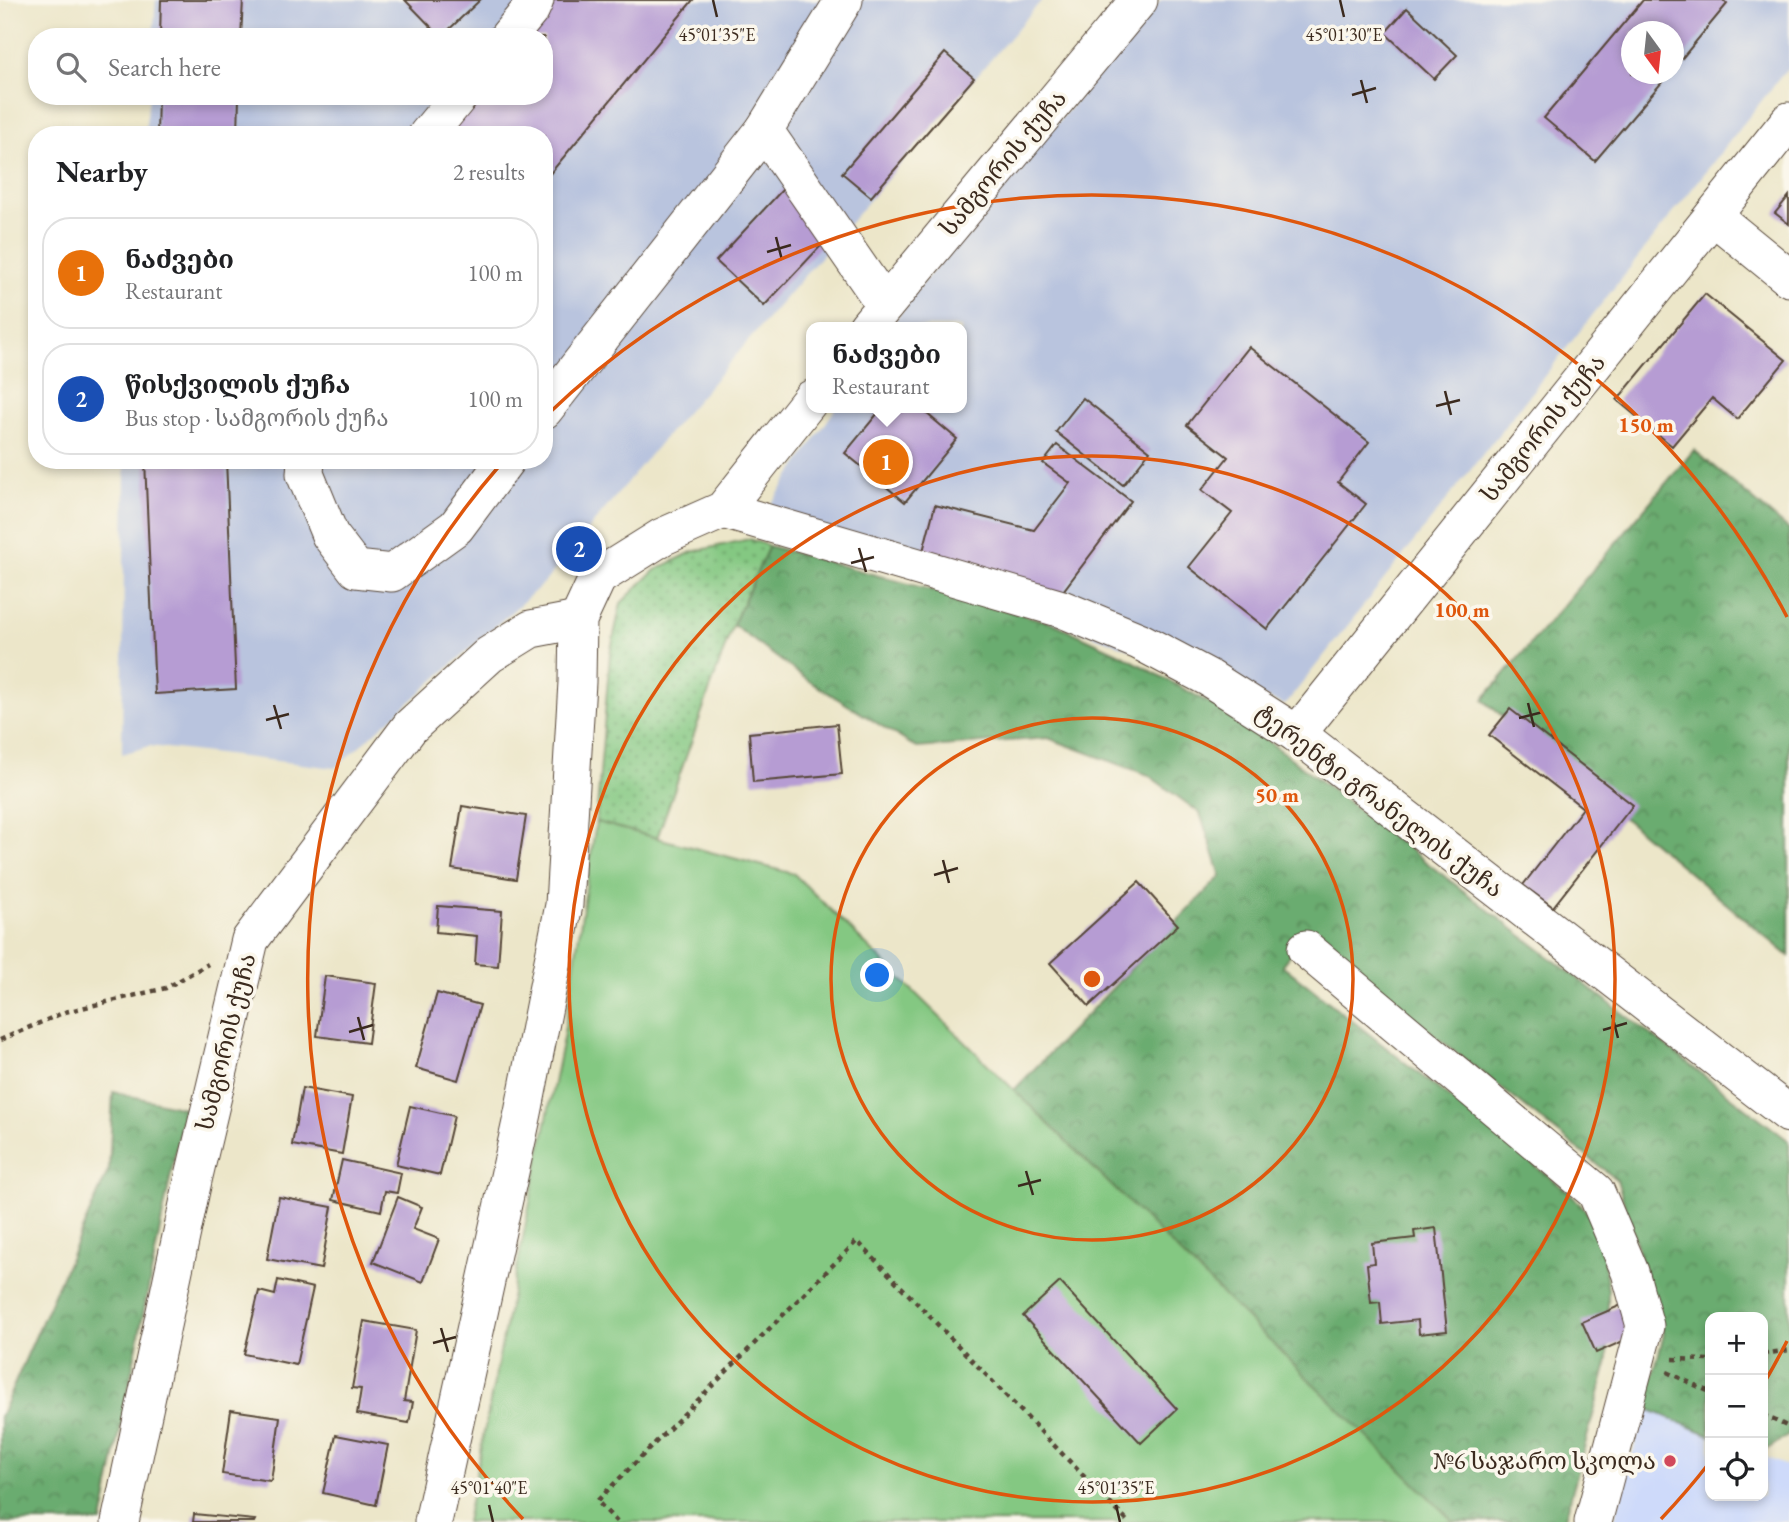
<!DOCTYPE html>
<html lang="en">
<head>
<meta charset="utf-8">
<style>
  body { margin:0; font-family:"EB Garamond","Noto Serif Georgian",serif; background:#f2f2f2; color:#202124 }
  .controls { position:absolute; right:21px; bottom:21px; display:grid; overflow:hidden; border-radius:14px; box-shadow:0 4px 10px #0003 }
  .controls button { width:63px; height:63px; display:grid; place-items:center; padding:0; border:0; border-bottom:2px solid #e0e0e0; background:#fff; color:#202124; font:35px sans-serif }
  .compass { position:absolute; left:1621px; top:21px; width:63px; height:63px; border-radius:50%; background:#fff; box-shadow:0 4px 10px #0003; rotate:165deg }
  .you { position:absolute; left:878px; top:976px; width:24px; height:24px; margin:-18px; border:5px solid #fff; border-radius:50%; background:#1a73e8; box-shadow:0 0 0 10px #1a73e833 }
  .badge { display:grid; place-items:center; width:46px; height:46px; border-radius:50%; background:#2563eb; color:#fff; font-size:23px; font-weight:700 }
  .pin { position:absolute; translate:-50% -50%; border:4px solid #fff; box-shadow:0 2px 7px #0006 }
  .popup { position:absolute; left:806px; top:322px; width:161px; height:91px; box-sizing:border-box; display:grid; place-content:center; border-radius:14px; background:#fff; filter:drop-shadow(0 2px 5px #0005); font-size:23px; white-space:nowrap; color:#757577 }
  .popup b { font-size:26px; color:#202124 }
  .popup::after { content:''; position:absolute; left:50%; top:100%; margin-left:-14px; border:14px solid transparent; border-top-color:#fff }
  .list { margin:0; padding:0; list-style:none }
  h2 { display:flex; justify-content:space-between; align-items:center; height:91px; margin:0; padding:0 28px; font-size:30px }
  h2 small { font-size:23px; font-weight:400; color:#757577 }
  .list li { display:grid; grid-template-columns:46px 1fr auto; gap:21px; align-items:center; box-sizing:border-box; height:112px; margin:0 14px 14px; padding:0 14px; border:2px solid #e0e0e0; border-radius:28px }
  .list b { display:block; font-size:26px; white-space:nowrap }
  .list p { margin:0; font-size:23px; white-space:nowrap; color:#757577 }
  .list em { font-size:23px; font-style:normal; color:#757577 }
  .icon { flex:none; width:38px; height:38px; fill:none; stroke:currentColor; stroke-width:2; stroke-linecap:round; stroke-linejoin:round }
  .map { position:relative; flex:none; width:1789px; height:1522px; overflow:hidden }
  .search { position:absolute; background:#fff; box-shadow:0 4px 10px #0003; left:28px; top:28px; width:525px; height:77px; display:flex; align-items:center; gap:18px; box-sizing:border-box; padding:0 24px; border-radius:28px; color:#757577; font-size:26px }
  .panel { position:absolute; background:#fff; box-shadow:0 4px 10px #0003; left:28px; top:126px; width:525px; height:343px; border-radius:28px }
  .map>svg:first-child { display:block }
  .built { fill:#cedafa }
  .industrial { fill:#b9c4de; fill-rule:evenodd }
  .grass { fill:url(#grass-dots); stroke:#607950; stroke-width:2 }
  .forest { fill:url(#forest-crowns); stroke:#536b47; stroke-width:2 }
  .pitch { fill:#84c882; stroke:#607950; stroke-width:2 }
  .building { fill:#b69cd3 }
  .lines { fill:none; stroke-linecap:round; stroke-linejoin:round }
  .minor-casing { stroke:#564638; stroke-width:39 }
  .path { stroke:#564638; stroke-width:4.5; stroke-dasharray:5 5; stroke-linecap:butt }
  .minor { stroke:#fff; stroke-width:37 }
  .ticks { fill:none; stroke:#3b2a1e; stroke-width:2.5 }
  .ring { fill:none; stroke:#df570d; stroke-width:3.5 }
  .poi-dot { fill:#d1495b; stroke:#fbf7ec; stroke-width:2.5 }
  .labels { text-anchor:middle; stroke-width:7; stroke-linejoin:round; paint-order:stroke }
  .street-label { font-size:24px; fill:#3b2a1e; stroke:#fbf7ec }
  .poi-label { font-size:24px; fill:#3b2a1e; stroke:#fbf7ec; text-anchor:end }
  .ticks-label { font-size:18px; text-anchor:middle; fill:#3b2a1e; stroke:#fbf7ec; stroke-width:7; stroke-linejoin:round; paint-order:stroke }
  .centre { fill:#df570d; stroke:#fbf7ec; stroke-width:3.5 }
  .ring-label { font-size:21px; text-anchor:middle; font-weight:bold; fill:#df570d; stroke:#fbf7ec; stroke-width:7; stroke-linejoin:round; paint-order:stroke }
</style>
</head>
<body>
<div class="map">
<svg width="1789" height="1522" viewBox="0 0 1789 1522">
  <defs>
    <pattern id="grass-dots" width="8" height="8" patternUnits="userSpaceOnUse" patternTransform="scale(1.75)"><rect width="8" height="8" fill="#84c882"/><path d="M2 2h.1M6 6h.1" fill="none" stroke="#6da36a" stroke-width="1.8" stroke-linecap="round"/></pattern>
    <pattern id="forest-crowns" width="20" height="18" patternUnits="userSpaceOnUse" patternTransform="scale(1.75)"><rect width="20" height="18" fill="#6bac70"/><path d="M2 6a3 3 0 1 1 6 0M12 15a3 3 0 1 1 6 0" fill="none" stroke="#598c5b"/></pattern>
  </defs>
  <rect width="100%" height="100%" fill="#fbf7ec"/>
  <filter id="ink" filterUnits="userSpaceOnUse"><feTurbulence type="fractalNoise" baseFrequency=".0143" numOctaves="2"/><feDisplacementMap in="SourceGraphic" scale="14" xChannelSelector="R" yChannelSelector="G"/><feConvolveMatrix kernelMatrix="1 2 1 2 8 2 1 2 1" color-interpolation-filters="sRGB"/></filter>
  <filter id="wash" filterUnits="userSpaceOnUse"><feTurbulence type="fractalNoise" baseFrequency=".00686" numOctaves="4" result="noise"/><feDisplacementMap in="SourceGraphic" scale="28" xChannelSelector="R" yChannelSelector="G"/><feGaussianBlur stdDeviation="1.57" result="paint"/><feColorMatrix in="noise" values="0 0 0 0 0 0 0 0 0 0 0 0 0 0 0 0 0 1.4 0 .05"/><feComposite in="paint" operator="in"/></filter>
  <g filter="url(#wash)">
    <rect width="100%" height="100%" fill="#ece6c9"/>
    <path class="built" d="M 1645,1408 L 1710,1435 L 1710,1496 L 1763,1496 L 1763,1456 L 1789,1467 L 1789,1522 L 1614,1522 Z"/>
    <g class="industrial">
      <path d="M 156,0 L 1042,0 L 649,456 L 544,583 L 335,768 L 150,746 L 122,754 L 125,460 L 544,460 L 544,135 L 145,135 L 149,96 L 544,96 L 544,37 L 153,37 Z"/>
      <path d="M 1161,0 L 1789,0 L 1789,66 L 1285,705 L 763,516 L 836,408 L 961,408 L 961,327 L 891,327 L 911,297 ZM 1632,32 L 1674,32 L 1674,74 L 1632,74 Z"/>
    </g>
    <path class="grass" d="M 749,539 L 769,546 L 733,625 L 657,838 L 596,822 L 610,654 L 621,603 L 655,570 L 692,552 Z"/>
    <g class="forest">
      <path d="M 1694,450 L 1789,530 L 1789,956 L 1483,700 Z"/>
      <path d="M 769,546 L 1053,623 L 1120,654 L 1241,720 L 1789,1141 L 1789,1435 L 1763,1452 L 1763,1317 L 1710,1317 L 1710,1435 L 1645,1408 L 1664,1334 L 1617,1180 L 1306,933 L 1282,965 L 1573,1196 L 1599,1227 L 1608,1290 L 1608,1360 L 1564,1522 L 1454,1522 L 1014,1090 L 1221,876 L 1200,813 L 1148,775 L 1048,738 L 917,748 L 806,679 L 733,625 Z"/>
      <path d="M 113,1092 L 184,1108 L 102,1522 L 0,1522 L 0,1417 L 109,1169 Z"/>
    </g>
    <path class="pitch" d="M 596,822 L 794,874 L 1454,1522 L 466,1522 L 564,1033 Z"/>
    <g id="blocks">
      <g class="building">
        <path d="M 161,0 L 243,0 L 241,37 L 160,37 Z"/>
        <path d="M 405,0 L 480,0 L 441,37 Z"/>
        <path d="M 552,0 L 693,0 L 544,181 L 544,135 L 442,135 L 474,96 L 544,96 L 544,37 L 522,37 Z"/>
        <path d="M 1643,0 L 1723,0 L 1727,4 L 1674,68 L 1674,32 L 1632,32 L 1632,74 L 1669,74 L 1595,161 L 1544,118 Z"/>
        <path d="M 1407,8 L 1457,55 L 1434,79 L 1385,33 Z"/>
        <path d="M 945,53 L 974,78 L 871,197 L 842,173 Z"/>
        <path d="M 158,96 L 239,96 L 238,135 L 157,135 Z"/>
        <path d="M 783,189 L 832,234 L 764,306 L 716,261 Z"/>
        <path d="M 1789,196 L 1789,224 L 1775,213 Z"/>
        <path d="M 1705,294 L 1786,360 L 1737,419 L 1712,398 L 1672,446 L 1617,400 Z"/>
        <path d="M 1249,347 L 1369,442 L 1338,482 L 1366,504 L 1267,629 L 1189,567 L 1232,513 L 1202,490 L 1228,457 L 1187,425 Z"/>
        <path d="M 1083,398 L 1150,451 L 1123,485 L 1056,432 Z"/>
        <path d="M 882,408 L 920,408 L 957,439 L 905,502 L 845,453 Z"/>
        <path d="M 1057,445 L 1131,501 L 1060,595 L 921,559 L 935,505 L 1034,530 L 1070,483 L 1043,463 Z"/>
        <path d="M 145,460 L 226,460 L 236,689 L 155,694 Z"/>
        <path d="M 1510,709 L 1633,805 L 1553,907 L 1523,885 L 1583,808 L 1489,735 Z"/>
        <path d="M 837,724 L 842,774 L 753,782 L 749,733 Z"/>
        <path d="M 462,806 L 526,816 L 516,879 L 452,869 Z"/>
        <path d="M 1139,882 L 1178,925 L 1089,1006 L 1050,963 Z"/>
        <path d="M 438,906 L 502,911 L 498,966 L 475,964 L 477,936 L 436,932 Z"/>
        <path d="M 325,976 L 376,983 L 368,1043 L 317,1036 Z"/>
        <path d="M 437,993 L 480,1005 L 458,1080 L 416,1068 Z"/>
        <path d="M 302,1088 L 352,1097 L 342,1154 L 292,1145 Z"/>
        <path d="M 410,1106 L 454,1116 L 440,1175 L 396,1165 Z"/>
        <path d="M 342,1160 L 401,1173 L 397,1193 L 385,1191 L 381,1211 L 333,1200 Z"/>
        <path d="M 279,1197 L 332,1207 L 321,1269 L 267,1259 Z"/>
        <path d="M 398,1197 L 422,1207 L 413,1229 L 439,1239 L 423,1282 L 373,1262 Z"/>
        <path d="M 1436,1228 L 1447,1331 L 1419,1334 L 1418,1320 L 1382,1324 L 1380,1302 L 1371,1303 L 1367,1264 L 1374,1263 L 1372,1243 L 1415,1238 L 1414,1231 Z"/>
        <path d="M 278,1280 L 313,1288 L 296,1365 L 244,1354 L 259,1291 L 275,1295 Z"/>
        <path d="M 1060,1282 L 1177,1409 L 1141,1443 L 1023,1316 Z"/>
        <path d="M 1626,1303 L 1639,1334 L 1596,1353 L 1582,1322 Z"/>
        <path d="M 364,1321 L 416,1330 L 404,1401 L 413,1402 L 409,1423 L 357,1414 L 361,1389 L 352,1388 Z"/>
        <path d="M 231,1410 L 280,1417 L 271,1481 L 222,1474 Z"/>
        <path d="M 336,1435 L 388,1445 L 376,1505 L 323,1493 Z"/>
        <path d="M 194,1514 L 255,1520 L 254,1522 L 193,1522 Z"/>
      </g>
    </g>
  </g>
  <g filter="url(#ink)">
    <use href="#blocks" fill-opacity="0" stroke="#564638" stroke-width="2"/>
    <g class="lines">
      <defs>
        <g id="minor">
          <path d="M 508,37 L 531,9 L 535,0"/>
          <path d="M 764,130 L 844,0"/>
          <path d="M 427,135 L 459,96"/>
          <path d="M 1713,216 L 1789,278"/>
          <path d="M 867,327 L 1139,0"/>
          <path d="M 544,410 L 764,130 L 885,305"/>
          <path d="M 306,460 L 305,474 L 330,535 L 356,569 L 392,573 L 456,527 L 506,460"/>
          <path d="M 723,510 L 1062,609 L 1139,641 L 1209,678 L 1297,734 L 1789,1114"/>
          <path d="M 1297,734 L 1789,121"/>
          <path d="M 1306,949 L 1596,1192 L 1630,1272 L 1645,1326 L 1593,1522"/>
          <path d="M 120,1522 L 194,1176 L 250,940 L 410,727 L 489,655 L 531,629 L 578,620"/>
          <path d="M 433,1522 L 523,1113 L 564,905 L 577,682 L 578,620 L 598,577 L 662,537 L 723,510 L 811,399"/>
        </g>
      </defs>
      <use href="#minor" class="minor-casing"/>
      <g class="path">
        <path d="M 0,1040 L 65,1012 L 166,988 L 208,964"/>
        <path d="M 1763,1354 L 1789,1350"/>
        <path d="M 1673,1359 L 1710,1360"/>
        <path d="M 1667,1372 L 1710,1392"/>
        <path d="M 1763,1415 L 1789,1427"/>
        <path d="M 617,1522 L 597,1501 L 857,1241 L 1128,1522"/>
      </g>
      <use href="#minor" class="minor"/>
    </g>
  </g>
  <path class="ticks" d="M 713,0 L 717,17M 1340,0 L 1344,17M 1361,80 L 1367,103M 1352,95 L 1376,88M 776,237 L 782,260M 767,252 L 791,245M 1445,391 L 1451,415M 1436,406 L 1460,400M 859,548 L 866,572M 851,563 L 874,557M 1528,703 L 1534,727M 274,705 L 281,729M 1519,718 L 1543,712M 266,720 L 289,714M 943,860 L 949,883M 934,875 L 958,868M 1612,1015 L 1618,1038M 358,1017 L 364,1040M 1603,1030 L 1627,1023M 349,1032 L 373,1025M 1026,1171 L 1033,1195M 1018,1186 L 1041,1180M 441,1328 L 448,1352M 433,1343 L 456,1337M 489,1505 L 493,1522M 1116,1505 L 1120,1522"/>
  <g class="ring">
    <circle cx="1092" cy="979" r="261"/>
    <circle cx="1092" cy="979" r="523"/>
    <path d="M1787 1341A784 784 0 0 1 1764 1383M1710 1462A784 784 0 0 1 1661 1519M523 1519A784 784 0 0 1 500 465M547 415A784 784 0 0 1 1787 617"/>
  </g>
  <circle class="poi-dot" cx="1670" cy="1461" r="7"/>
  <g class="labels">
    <g class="street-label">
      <text transform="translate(1003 163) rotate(-50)" y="8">სამგორის ქუჩა</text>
      <text transform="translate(1543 428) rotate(-51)" y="8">სამგორის ქუჩა</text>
      <text transform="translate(1379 801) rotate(37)" y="8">ტერენტი გრანელის ქუჩა</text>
      <text transform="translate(226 1042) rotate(-76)" y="8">სამგორის ქუჩა</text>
    </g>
    <g class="poi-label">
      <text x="1656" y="1469">№6 საჯარო სკოლა</text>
    </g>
  </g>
  <g class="ticks-label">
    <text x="717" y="41">45°01'35"E</text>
    <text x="1344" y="41">45°01'30"E</text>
    <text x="489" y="1494">45°01'40"E</text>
    <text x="1116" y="1494">45°01'35"E</text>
  </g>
  <circle cx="1092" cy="979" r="10" class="centre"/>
  <g class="ring-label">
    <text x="1646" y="432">150 m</text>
    <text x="1462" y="617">100 m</text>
    <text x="1277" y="802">50 m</text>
  </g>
</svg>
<div class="controls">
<button>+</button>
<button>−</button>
<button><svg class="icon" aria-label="locate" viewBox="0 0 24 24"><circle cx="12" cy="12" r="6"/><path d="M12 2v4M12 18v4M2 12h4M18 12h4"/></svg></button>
</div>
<svg class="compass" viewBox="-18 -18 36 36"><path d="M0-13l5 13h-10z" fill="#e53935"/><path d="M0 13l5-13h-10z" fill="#757577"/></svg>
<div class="you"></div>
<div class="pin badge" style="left:886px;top:462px;background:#e8710a">1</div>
<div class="popup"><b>ნაძვები</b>Restaurant</div>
<div class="pin badge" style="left:579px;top:549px;background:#1a4fb4">2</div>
<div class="search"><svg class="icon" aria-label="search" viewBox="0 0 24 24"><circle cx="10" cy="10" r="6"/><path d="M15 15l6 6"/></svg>Search here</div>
<section class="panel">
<h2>Nearby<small>2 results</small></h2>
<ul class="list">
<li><span class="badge" style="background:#e8710a">1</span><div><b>ნაძვები</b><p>Restaurant</p></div><em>100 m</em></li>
<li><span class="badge" style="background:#1a4fb4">2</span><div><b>წისქვილის ქუჩა</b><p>Bus stop · სამგორის ქუჩა</p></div><em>100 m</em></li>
</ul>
</section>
</div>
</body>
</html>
